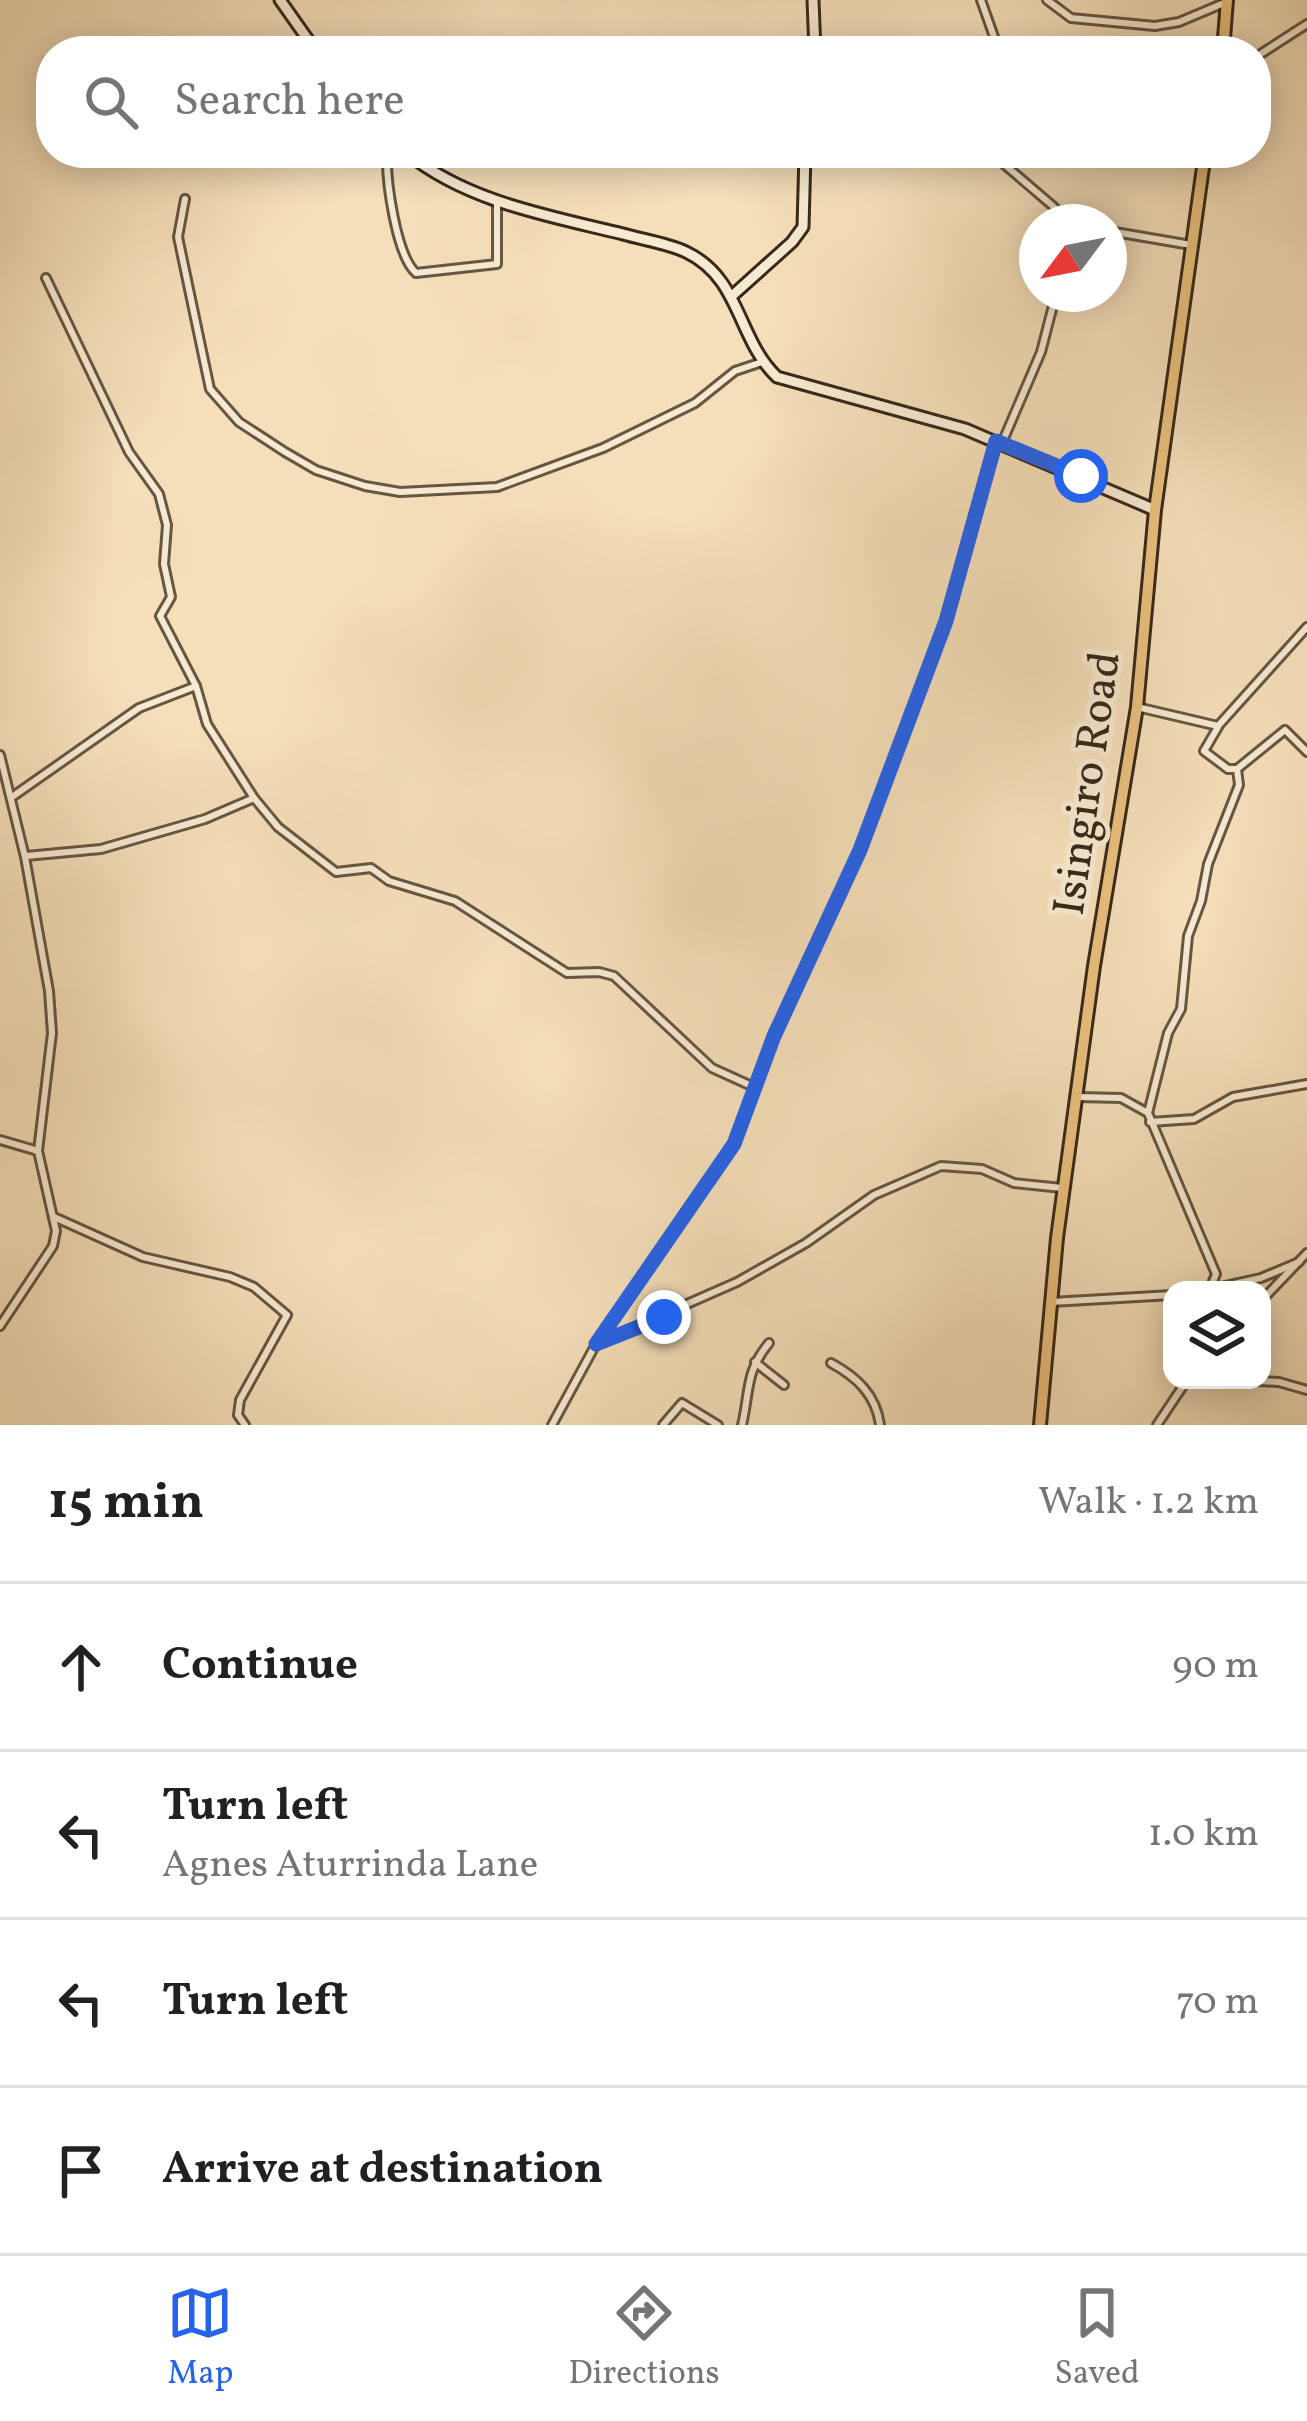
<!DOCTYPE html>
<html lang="en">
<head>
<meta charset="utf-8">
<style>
  body { margin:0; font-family:Vollkorn,serif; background:#f6f6f6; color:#202124 }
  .controls { position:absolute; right:36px; bottom:36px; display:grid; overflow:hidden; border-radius:24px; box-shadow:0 6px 30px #0003 }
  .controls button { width:108px; height:108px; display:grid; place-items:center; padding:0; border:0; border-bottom:3px solid #e0e0e0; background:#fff; color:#202124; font:60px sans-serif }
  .compass { position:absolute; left:1019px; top:204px; width:108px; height:108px; border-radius:50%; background:#fff; box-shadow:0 6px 30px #0003; rotate:238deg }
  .stop { position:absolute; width:36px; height:36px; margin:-27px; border:9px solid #2563eb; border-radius:50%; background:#fff }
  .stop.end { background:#2563eb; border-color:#fff; box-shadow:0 3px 12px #0008 }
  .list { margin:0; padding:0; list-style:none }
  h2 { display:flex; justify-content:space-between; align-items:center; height:156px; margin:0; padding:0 48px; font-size:51px }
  h2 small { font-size:39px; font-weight:400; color:#757577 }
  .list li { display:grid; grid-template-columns:78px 1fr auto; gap:36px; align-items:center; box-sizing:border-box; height:168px; padding:0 48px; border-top:3px solid #e0e0e0 }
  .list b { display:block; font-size:45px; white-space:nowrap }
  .list p { margin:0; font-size:39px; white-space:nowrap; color:#757577 }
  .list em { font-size:39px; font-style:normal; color:#757577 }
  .icon { flex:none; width:66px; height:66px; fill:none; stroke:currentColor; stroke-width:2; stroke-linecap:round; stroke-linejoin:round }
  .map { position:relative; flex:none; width:1307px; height:1425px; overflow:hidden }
  .search { position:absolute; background:#fff; box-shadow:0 6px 30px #0003; left:36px; right:36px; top:36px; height:132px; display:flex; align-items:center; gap:30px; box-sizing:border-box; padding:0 42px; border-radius:48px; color:#757577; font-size:45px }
  .sheet { height:828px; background:#fff }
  nav { display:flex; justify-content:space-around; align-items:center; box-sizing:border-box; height:168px; border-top:3px solid #e0e0e0; background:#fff; font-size:33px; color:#757577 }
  nav a { display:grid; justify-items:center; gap:6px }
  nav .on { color:#2563eb }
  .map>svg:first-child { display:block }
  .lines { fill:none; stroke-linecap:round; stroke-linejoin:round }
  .street-casing { stroke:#665642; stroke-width:12 }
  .secondary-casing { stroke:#37281a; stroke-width:15 }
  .primary-casing { stroke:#37281a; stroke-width:16 }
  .street { stroke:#f8ead2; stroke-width:6 }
  .secondary { stroke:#f8ead2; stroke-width:9 }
  .primary { stroke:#eac07d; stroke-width:10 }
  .route { stroke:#2563eb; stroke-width:15 }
  .labels { text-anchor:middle; stroke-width:10; stroke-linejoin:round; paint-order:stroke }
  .street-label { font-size:45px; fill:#37281a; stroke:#f8ead2 }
</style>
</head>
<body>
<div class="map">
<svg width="1307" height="1425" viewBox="0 0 1307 1425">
  <rect width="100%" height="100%" fill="#f5dfba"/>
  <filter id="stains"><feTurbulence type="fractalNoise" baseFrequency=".00167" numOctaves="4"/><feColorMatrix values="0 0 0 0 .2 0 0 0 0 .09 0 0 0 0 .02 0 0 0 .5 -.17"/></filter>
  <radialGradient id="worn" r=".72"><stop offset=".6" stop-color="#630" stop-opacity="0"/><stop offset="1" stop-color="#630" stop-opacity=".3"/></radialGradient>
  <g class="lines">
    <defs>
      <g id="street">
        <path d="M 981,0 L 999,51"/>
        <path d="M 1047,0 L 1071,18 L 1155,26 L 1179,22 L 1224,3"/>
        <path d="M 1256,57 L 1307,24"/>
        <path d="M 387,153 C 386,181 396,255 416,273 L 497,264 L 497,200"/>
        <path d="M 991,153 L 1054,207 L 1066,222"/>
        <path d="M 185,199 L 178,237 L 210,389 L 239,422 L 285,452 L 316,470 L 365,486 L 400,492 L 497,487 L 603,448 L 695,403 L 735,371 L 762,362"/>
        <path d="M 1109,231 L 1191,245"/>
        <path d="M 46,278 L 129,452 L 159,494 L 167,525 L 164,564 L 171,597 L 160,616 L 196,686 L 207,724 L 254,798 L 278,827 L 336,872 L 371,868 L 389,881 L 455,901 L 567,973 L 599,972 L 614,976 L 712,1068 L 756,1088"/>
        <path d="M 1002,443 L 1041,352 L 1056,294"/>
        <path d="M 1137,707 L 1218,726 L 1307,627"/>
        <path d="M 1218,727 L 1204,751 L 1228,769 L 1237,769 L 1285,730 L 1307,752"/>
        <path d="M 0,755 L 25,857 L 49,991 L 52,1033 L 38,1151 L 56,1231 L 53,1246 L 0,1326"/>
        <path d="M 12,797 L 139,708 L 196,686"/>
        <path d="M 26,856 L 101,849 L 205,819 L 254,798"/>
        <path d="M 1078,1097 L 1121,1098 L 1148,1113 L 1216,1274 L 1210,1289"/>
        <path d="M 1148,1113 L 1168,1033 L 1181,1009 L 1188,936 L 1201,901 L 1208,864 L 1239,785 L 1237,769"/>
        <path d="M 1150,1122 L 1194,1119 L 1233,1097 L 1307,1084"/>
        <path d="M 0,1140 L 38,1151"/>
        <path d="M 54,1217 L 143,1257 L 230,1277 L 254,1287 L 287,1315 L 240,1400 L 238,1415 L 245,1425"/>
        <path d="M 1211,1289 L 1261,1278 L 1299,1262"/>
        <path d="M 1262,1300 L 1307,1253"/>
        <path d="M 1051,1302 L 1172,1295"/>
        <path d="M 596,1344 L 737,1282 L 806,1243 L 874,1195 L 941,1166 L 982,1169 L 1014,1183 L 1062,1188"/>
        <path d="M 755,1362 L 784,1385"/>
        <path d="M 831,1363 C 857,1377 876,1395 880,1425"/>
        <path d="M 1239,1380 L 1279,1382 L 1307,1390"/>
        <path d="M 552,1425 L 596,1344 L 734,1144 L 774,1036 L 860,850 L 945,621 L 996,441"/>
        <path d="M 663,1425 L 682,1403 L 718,1425"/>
        <path d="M 742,1425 C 750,1391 745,1372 769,1343"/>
        <path d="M 1157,1425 L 1187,1380"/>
      </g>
      <g id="secondary">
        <path d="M 280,0 L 316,51"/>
        <path d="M 813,0 L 815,51"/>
        <path d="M 407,153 C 467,202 550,216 623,234 C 644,240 667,243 686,252 C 741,278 737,339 777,377 L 965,429 L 1155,510"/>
        <path d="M 733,295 L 792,242 L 803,227 L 805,153"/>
      </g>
      <g id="primary">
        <path d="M 1223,51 L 1227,0"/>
        <path d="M 1040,1425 L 1057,1238 L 1094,966 L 1137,707 L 1155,510 L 1205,153"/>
      </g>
    </defs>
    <use href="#street" class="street-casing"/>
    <use href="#secondary" class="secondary-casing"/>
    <use href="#primary" class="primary-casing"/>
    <use href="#street" class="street"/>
    <use href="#secondary" class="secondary"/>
    <use href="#primary" class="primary"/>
  </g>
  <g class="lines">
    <path class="route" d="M 664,1317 L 596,1344 L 734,1144 L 774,1036 L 860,850 L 946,621 L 996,441 L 1081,476"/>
  </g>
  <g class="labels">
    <g class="street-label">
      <text transform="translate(1085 783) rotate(-82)" y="16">Isingiro Road</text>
    </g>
  </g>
  <rect width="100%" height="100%" filter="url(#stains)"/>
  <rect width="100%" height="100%" fill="url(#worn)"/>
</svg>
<div class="controls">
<button><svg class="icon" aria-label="layers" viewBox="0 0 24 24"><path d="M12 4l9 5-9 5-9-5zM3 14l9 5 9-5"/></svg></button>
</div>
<svg class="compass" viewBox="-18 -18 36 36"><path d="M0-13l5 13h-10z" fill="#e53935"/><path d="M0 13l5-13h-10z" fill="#757577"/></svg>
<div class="stop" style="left:1081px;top:476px"></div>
<div class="stop end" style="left:664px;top:1317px"></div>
<div class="search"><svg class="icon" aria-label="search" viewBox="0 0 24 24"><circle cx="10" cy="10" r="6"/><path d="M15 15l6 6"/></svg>Search here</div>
</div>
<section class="sheet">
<h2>15 min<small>Walk · 1.2 km</small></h2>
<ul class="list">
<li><svg class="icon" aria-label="ahead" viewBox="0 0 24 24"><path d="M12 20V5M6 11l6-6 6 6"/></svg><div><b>Continue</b></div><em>90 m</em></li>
<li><svg class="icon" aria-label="left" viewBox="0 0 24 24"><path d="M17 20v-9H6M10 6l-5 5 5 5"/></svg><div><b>Turn left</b><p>Agnes Aturrinda Lane</p></div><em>1.0 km</em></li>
<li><svg class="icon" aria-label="left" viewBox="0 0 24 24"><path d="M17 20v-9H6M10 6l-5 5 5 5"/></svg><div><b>Turn left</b></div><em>70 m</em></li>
<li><svg class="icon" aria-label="arrive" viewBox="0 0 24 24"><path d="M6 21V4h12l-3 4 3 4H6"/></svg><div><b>Arrive at destination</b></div></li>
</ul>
</section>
<nav>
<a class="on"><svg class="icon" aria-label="map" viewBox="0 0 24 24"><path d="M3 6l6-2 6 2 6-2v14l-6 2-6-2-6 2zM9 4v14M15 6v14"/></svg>Map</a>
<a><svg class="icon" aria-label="directions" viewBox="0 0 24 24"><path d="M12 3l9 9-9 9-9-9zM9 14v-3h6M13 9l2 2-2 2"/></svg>Directions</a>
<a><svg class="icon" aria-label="saved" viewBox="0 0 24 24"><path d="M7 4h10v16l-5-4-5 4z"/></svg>Saved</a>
</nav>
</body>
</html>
